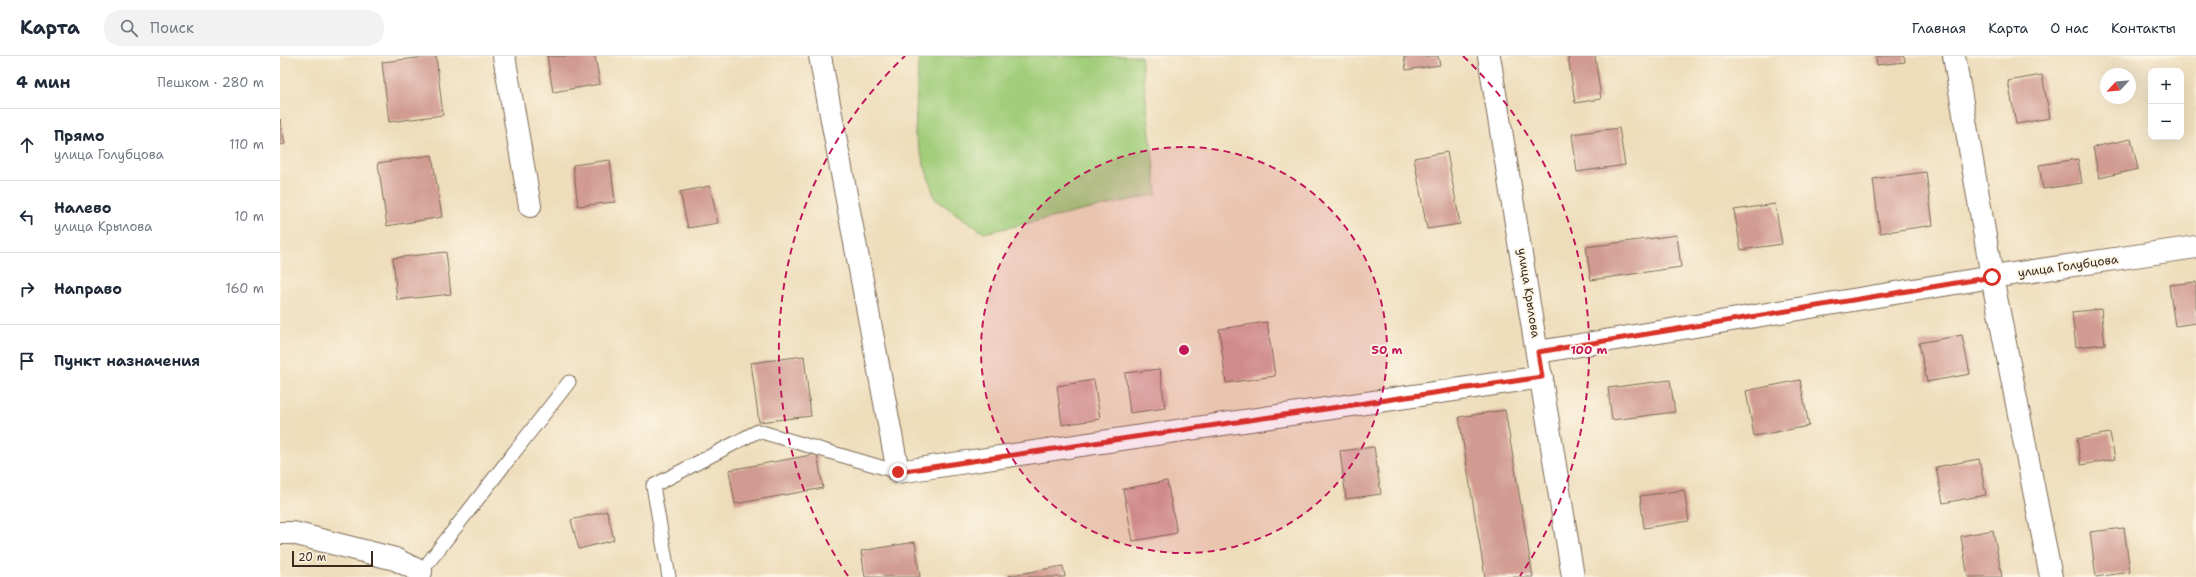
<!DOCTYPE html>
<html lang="ru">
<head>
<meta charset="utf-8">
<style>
  body { margin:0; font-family:"Shantell Sans",sans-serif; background:#f2f2f3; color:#1f2937 }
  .controls { position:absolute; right:12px; top:12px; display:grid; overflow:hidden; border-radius:8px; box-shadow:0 4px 16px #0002 }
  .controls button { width:36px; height:36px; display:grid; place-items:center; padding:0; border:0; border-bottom:1px solid #e0e1e3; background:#fff; color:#1f2937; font:20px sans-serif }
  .compass { position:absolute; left:1820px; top:12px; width:36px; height:36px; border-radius:50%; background:#fff; box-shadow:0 4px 16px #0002; rotate:244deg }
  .scale { position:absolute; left:12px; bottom:10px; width:81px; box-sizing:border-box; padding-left:4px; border:2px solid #3b2a1e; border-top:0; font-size:11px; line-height:14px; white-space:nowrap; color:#3b2a1e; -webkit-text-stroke:3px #fcf5e5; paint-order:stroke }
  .stop { position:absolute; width:12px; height:12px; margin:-9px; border:3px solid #d93025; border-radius:50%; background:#fff }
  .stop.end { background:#d93025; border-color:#fff; box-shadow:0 1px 4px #0008 }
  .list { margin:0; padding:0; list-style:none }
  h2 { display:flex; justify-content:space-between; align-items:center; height:52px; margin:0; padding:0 16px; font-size:17px }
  h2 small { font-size:13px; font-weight:400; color:#747a83 }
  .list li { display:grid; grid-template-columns:26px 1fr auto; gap:12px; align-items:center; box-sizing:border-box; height:72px; padding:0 16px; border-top:1px solid #e0e1e3 }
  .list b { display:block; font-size:15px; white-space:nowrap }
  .list p { margin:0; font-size:13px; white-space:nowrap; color:#747a83 }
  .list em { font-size:13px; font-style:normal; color:#747a83 }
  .icon { flex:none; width:22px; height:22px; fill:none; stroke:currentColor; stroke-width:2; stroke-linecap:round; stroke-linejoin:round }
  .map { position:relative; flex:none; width:1916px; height:521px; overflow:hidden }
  header { display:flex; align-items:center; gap:24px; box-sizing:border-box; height:56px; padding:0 20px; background:#fff; border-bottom:1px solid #e0e1e3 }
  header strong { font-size:19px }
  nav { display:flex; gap:22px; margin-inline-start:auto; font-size:14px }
  .search { width:280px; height:36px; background:#f2f2f3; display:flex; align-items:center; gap:10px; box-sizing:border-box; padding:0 14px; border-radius:16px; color:#747a83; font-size:15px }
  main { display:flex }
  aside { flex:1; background:#fff }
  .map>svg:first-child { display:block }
  .green { fill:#a2ce7c; stroke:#6e7c4d }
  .building { fill:#d19b92 }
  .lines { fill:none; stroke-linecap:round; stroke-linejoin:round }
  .lane-casing { stroke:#7a6955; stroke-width:15 }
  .street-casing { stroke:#7a6955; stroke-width:24 }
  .lane { stroke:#fff; stroke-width:13 }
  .street { stroke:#fff; stroke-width:22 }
  .route { stroke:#d93025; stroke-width:5 }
  .ring { fill:none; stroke:#c2185b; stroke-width:2; stroke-dasharray:7 5 }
  .labels { text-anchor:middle; stroke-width:3.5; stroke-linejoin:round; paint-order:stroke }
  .street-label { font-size:12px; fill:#3b2a1e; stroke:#fcf5e5 }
  .centre { fill:#c2185b; stroke:#fcf5e5; stroke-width:2 }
  .ring-label { font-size:12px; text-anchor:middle; font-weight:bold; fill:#c2185b; stroke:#fcf5e5; stroke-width:3.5; stroke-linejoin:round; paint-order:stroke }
</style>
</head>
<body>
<header>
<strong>Карта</strong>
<div class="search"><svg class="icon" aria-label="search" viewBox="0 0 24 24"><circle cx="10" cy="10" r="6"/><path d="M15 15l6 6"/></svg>Поиск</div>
<nav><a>Главная</a><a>Карта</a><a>О нас</a><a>Контакты</a></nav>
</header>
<main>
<aside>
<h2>4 мин<small>Пешком · 280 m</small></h2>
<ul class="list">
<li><svg class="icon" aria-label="ahead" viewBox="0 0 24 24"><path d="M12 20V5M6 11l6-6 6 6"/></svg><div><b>Прямо</b><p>улица Голубцова</p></div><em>110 m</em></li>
<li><svg class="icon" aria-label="left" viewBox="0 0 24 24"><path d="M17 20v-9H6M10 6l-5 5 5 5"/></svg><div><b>Налево</b><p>улица Крылова</p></div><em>10 m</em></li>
<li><svg class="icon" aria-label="right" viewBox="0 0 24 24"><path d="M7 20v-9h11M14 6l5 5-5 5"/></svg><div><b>Направо</b></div><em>160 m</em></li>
<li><svg class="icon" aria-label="arrive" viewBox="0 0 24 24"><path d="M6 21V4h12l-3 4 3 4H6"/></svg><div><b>Пункт назначения</b></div></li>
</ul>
</aside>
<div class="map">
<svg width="1916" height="521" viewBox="0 0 1916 521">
  <rect width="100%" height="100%" fill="#fcf5e5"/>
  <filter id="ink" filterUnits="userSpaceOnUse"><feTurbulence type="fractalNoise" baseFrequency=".025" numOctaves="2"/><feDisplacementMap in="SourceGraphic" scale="8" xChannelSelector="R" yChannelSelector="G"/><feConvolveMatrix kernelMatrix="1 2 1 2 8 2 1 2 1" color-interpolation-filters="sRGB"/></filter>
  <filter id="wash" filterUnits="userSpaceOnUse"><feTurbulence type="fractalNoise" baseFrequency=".012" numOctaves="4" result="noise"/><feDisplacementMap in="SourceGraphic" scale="16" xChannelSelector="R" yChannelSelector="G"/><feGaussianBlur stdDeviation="0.9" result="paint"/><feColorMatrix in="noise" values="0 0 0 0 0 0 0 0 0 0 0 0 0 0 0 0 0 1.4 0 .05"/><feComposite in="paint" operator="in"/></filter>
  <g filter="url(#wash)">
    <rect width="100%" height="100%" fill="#edb"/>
    <path class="green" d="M 642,0 L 861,0 L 877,138 L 704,177 L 655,143 L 635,79 L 638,8 Z"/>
    <g id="blocks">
      <g class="building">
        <path d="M 156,0 L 163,59 L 109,66 L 102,6 Z"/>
        <path d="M 267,0 L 315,0 L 320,28 L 273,36 Z"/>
        <path d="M 1124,0 L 1158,0 L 1160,9 L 1126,14 Z"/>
        <path d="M 1288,0 L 1315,0 L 1321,43 L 1295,47 Z"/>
        <path d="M 1596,0 L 1624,0 L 1625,6 L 1597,9 Z"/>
        <path d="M 1762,19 L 1770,62 L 1736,68 L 1728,25 Z"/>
        <path d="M 0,63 L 5,88 L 0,89 Z"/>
        <path d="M 1339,72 L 1345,109 L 1297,116 L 1292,78 Z"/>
        <path d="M 1851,83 L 1858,113 L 1819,122 L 1813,91 Z"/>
        <path d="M 1167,96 L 1180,168 L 1147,173 L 1134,102 Z"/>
        <path d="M 152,99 L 162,161 L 107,170 L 98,107 Z"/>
        <path d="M 1798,103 L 1802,127 L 1763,133 L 1759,109 Z"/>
        <path d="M 330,104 L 335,146 L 298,150 L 293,109 Z"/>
        <path d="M 1646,116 L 1653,169 L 1600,177 L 1593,123 Z"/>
        <path d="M 430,130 L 438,167 L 408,172 L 400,136 Z"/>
        <path d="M 1495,148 L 1502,188 L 1461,194 L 1454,154 Z"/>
        <path d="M 1397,179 L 1401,211 L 1311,224 L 1306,191 Z"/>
        <path d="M 166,196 L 171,238 L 117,244 L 113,202 Z"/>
        <path d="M 1916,226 L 1916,267 L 1895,270 L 1889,229 Z"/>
        <path d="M 1821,253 L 1825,288 L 1796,291 L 1792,256 Z"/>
        <path d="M 987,266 L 995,320 L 946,327 L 939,273 Z"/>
        <path d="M 1682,279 L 1690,318 L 1647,326 L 1639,287 Z"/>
        <path d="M 524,300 L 531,360 L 479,366 L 471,307 Z"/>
        <path d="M 880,313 L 885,352 L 850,357 L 845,317 Z"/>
        <path d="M 814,324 L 820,363 L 782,369 L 777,330 Z"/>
        <path d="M 1390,324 L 1395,356 L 1332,364 L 1328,332 Z"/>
        <path d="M 1520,324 L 1529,370 L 1474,380 L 1466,335 Z"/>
        <path d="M 1225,354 L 1253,521 L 1205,521 L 1179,361 Z"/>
        <path d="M 1830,377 L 1835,403 L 1801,409 L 1797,383 Z"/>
        <path d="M 1094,391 L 1101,438 L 1066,443 L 1060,395 Z"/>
        <path d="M 537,398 L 543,432 L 455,448 L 449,414 Z"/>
        <path d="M 1699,403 L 1706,439 L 1663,447 L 1656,411 Z"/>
        <path d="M 887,425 L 897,477 L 853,485 L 843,433 Z"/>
        <path d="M 1404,434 L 1409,465 L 1364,472 L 1360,440 Z"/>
        <path d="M 327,455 L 334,484 L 299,493 L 291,464 Z"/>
        <path d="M 1844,472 L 1850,516 L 1816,521 L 1810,476 Z"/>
        <path d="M 1713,474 L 1722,521 L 1688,521 L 1681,480 Z"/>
        <path d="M 635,486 L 640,521 L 585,521 L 581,495 Z"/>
        <path d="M 783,510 L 785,521 L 728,521 L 728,520 Z"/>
      </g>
    </g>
  </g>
  <g filter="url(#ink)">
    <use href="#blocks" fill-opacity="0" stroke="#7a6955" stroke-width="1"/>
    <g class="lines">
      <defs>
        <g id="lane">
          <path d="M 137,521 L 289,326"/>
          <path d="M 389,521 L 373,430 L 478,375 L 618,416"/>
        </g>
        <g id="street">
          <path d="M 224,0 L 250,150"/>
          <path d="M 540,0 L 618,416 L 1262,321"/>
          <path d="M 1209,0 L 1293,521"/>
          <path d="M 1674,0 L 1712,221 L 1771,521"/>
          <path d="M 1258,296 L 1712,221 L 1916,191"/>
          <path d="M 0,477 L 13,477 L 115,503 L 141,516"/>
        </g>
      </defs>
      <use href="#lane" class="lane-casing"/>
      <use href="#street" class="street-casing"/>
      <use href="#lane" class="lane"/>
      <use href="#street" class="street"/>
    </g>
  </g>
  <g class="lines" filter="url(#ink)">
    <path class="route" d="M 618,416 L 1262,321 L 1258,296 L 1712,221"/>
  </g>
  <circle cx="904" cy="294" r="203" fill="#c2185b" fill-opacity=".12"/>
  <g class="ring">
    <circle cx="904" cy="294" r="203"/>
    <path d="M568 520A405 405 0 0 1 625 0M1183 0A405 405 0 0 1 1240 520"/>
  </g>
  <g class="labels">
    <g class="street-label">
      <text transform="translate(1788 210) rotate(-8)" y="4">улица Голубцова</text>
      <text transform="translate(1249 237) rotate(81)" y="4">улица Крылова</text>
    </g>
  </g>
  <circle cx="904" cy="294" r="6" class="centre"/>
  <g class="ring-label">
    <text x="1107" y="298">50 m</text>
    <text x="1309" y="298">100 m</text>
  </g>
</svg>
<div class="controls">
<button>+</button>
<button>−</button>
</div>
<svg class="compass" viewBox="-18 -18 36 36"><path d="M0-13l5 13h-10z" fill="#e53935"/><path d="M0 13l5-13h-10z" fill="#747a83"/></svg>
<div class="scale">20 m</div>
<div class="stop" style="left:1712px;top:221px"></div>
<div class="stop end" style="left:618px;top:416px"></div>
</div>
</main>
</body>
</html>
